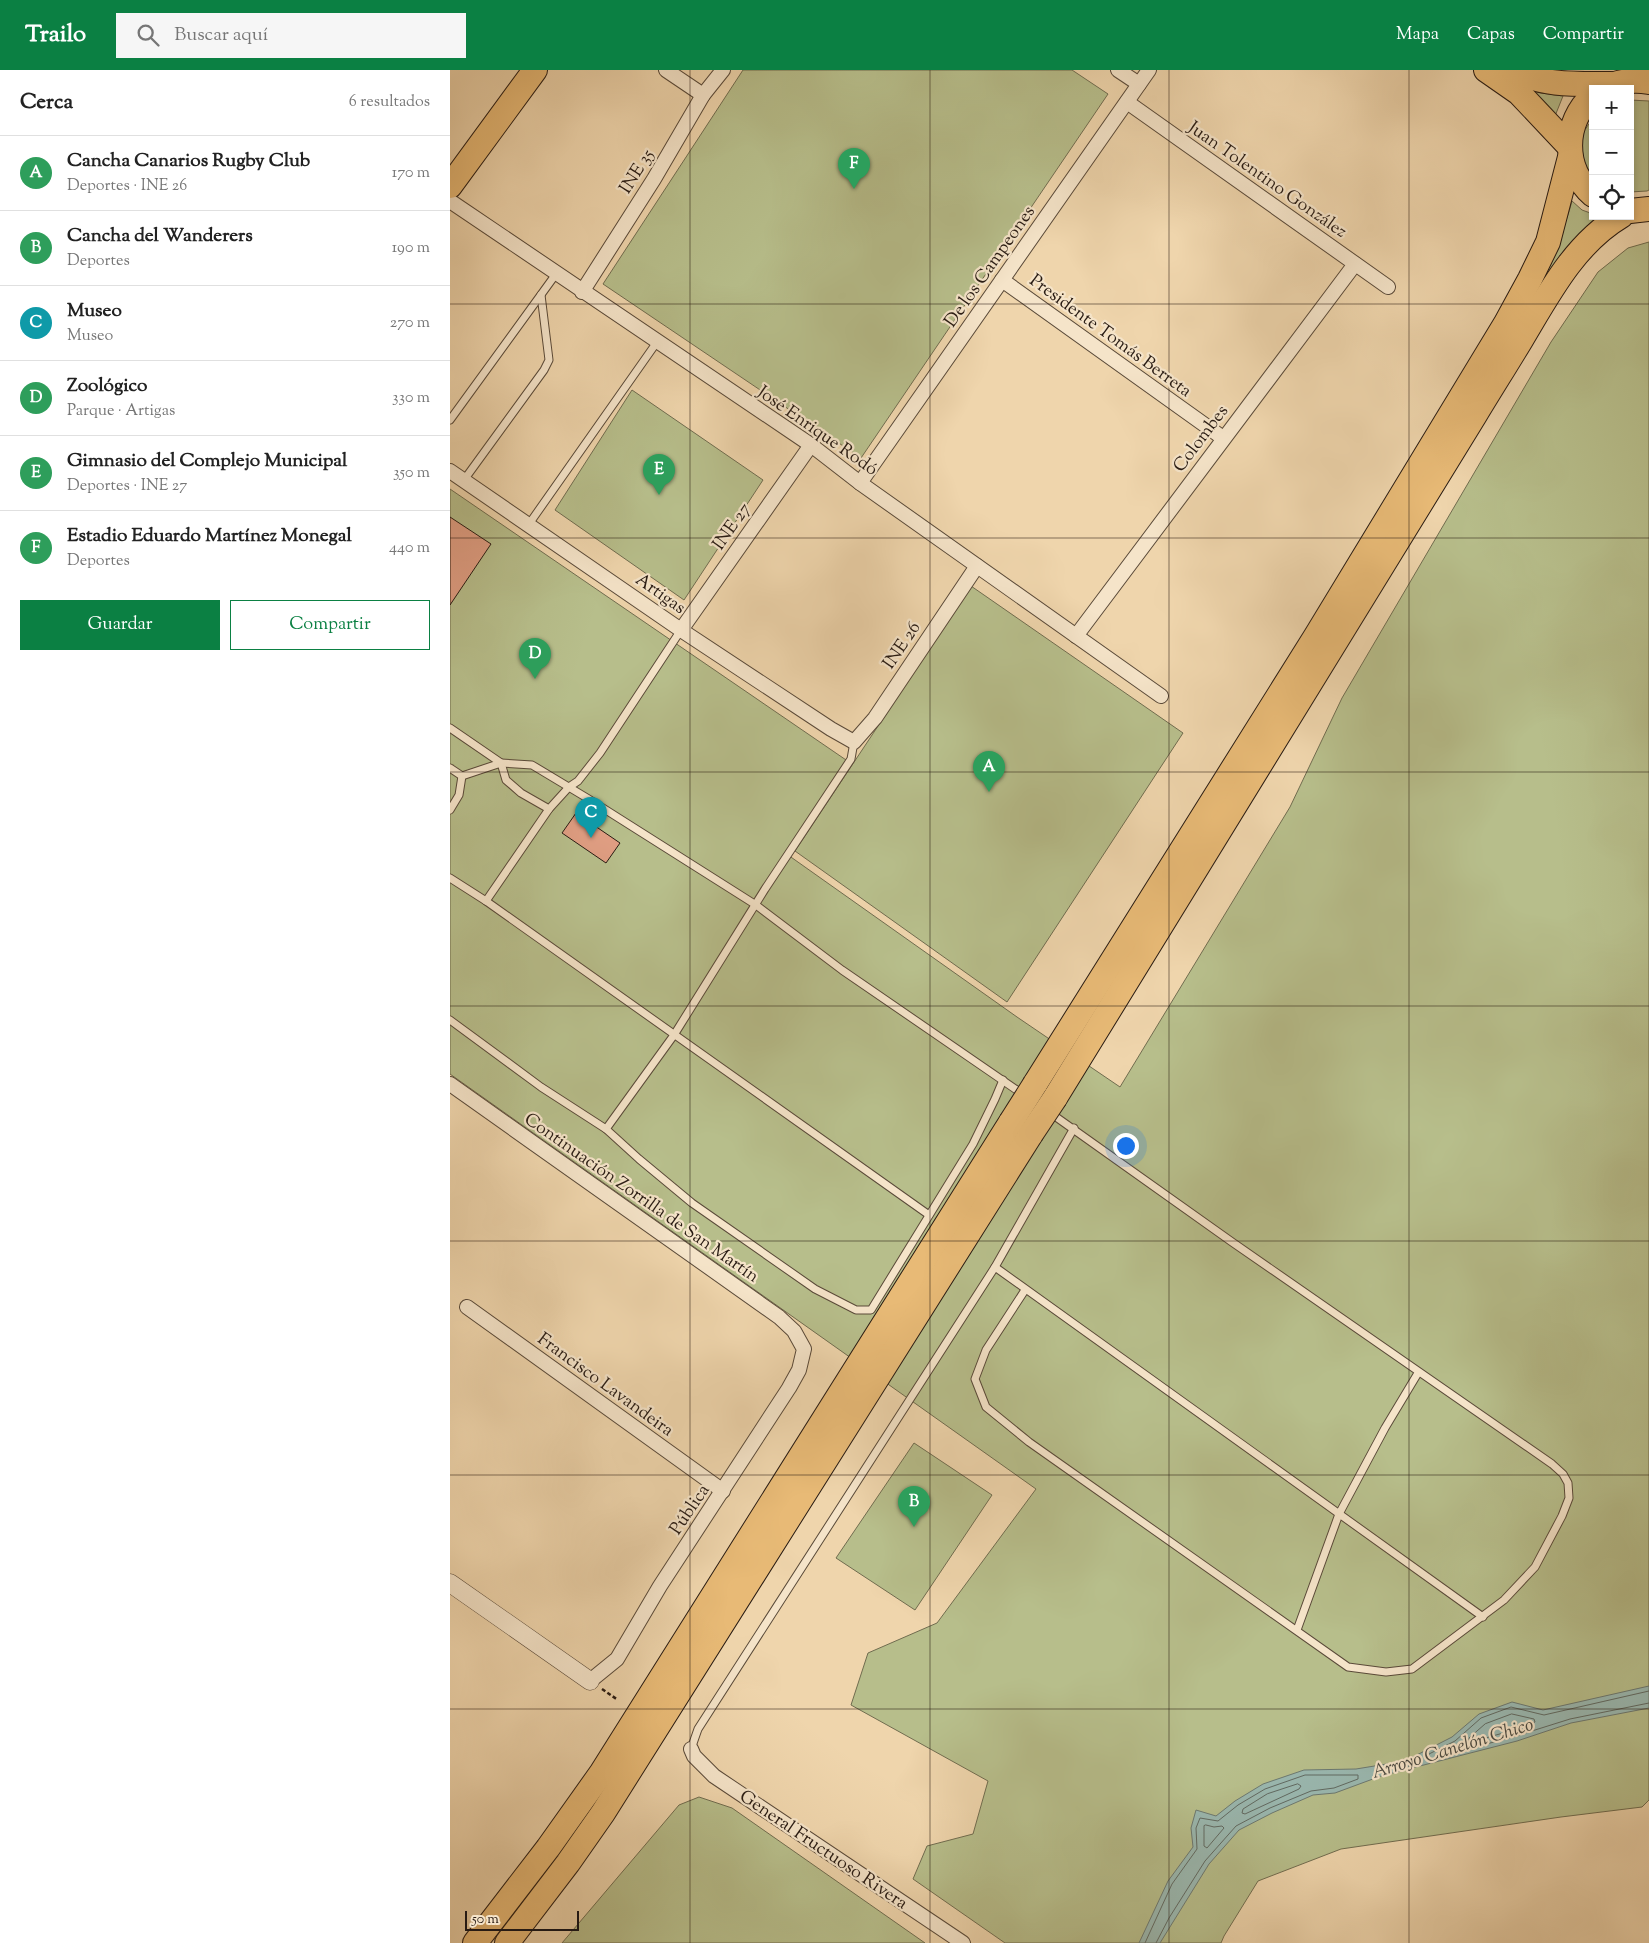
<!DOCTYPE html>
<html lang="es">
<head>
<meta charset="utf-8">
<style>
  body { margin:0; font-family:"Sorts Mill Goudy",serif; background:#f6f6f6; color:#222 }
  .controls { position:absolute; right:15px; top:15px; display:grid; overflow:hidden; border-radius:0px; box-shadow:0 2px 8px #0003 }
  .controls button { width:45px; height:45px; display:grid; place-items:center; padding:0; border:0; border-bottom:1px solid #e0e0e0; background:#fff; color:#222; font:25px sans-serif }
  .scale { position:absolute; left:15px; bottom:12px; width:114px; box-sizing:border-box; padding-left:5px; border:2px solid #281b13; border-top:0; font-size:14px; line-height:18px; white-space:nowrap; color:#281b13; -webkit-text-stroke:4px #f5e4c9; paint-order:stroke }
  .you { position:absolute; left:675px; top:1075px; width:18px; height:18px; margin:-12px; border:4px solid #fff; border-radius:50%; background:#1a73e8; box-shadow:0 0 0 8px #1a73e833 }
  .badge { display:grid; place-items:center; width:32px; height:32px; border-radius:50%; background:#0b8043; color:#fff; font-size:16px; font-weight:700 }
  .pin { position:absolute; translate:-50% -41px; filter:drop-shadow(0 1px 2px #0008) }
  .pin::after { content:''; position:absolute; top:26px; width:18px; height:15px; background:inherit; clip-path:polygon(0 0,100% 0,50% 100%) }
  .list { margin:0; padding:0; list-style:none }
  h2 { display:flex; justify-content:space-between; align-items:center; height:65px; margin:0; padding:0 20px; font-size:21px }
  h2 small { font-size:16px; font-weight:400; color:#767676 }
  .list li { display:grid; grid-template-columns:32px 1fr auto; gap:15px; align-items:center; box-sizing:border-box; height:75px; padding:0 20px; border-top:1px solid #e0e0e0 }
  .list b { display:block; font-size:19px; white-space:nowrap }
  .list p { margin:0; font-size:16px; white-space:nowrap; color:#767676 }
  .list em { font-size:16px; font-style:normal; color:#767676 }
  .actions { display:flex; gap:10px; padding:15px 20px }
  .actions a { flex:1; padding:11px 0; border:1px solid #0b8043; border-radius:0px; text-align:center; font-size:18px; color:#0b8043 }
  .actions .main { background:#0b8043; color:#fff }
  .icon { flex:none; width:28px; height:28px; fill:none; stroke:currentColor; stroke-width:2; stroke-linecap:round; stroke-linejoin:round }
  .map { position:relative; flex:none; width:1199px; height:1873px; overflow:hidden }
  header { display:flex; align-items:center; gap:30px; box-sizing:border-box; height:70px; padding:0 25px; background:#0b8043; color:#fff }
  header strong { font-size:24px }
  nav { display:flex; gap:28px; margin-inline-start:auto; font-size:18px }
  .search { width:350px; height:45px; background:#f6f6f6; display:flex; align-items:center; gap:12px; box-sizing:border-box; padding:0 18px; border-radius:0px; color:#767676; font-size:19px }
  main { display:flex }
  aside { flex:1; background:#fff }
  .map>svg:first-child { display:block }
  .green { fill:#b7be8b; stroke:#706c4f }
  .water { fill:#9ab8b0; stroke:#6c7971 }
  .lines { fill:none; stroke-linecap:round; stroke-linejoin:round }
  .shore { stroke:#616a62; stroke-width:1 }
  .building { fill:#e09e83; stroke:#281b13 }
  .service-casing { stroke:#5a4a39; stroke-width:9 }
  .minor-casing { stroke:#5a4a39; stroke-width:16 }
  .tertiary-casing { stroke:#5a4a39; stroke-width:19 }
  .trunk-casing { stroke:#281b13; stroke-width:26 }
  .path { stroke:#281b13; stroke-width:2.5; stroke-dasharray:4 2.5; stroke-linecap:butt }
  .service { stroke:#f5e4c9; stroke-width:7 }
  .minor { stroke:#f5e4c9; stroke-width:14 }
  .tertiary { stroke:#f5e4c9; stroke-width:18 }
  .trunk { stroke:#e8ba76; stroke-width:24 }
  .trunk-bridge-casing { stroke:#281b13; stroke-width:26; stroke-linecap:butt }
  .trunk-bridge { stroke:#e8ba76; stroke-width:24 }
  .grid { fill:none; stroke:#281b13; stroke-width:1; stroke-opacity:0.55 }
  .labels { text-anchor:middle; stroke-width:4.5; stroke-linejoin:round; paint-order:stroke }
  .street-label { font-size:18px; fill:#281b13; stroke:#f5e4c9 }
  .water-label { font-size:19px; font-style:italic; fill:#4a4a42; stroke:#f5e4c9 }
</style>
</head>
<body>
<header>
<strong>Trailo</strong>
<div class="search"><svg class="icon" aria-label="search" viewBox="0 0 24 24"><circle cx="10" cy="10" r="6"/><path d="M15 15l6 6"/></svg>Buscar aquí</div>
<nav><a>Mapa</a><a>Capas</a><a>Compartir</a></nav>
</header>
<main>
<aside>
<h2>Cerca<small>6 resultados</small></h2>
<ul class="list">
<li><span class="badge" style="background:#2e9e5b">A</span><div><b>Cancha Canarios Rugby Club</b><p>Deportes · INE 26</p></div><em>170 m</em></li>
<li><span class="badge" style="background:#2e9e5b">B</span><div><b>Cancha del Wanderers</b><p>Deportes</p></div><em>190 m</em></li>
<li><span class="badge" style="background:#0f9aa8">C</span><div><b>Museo</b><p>Museo</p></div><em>270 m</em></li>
<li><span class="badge" style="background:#2e9e5b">D</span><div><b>Zoológico</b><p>Parque · Artigas</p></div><em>330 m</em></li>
<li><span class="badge" style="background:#2e9e5b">E</span><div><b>Gimnasio del Complejo Municipal</b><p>Deportes · INE 27</p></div><em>350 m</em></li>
<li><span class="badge" style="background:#2e9e5b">F</span><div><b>Estadio Eduardo Martínez Monegal</b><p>Deportes</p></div><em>440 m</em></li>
</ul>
<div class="actions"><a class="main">Guardar</a><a>Compartir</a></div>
</aside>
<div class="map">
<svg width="1199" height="1873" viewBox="0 0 1199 1873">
  <rect width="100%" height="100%" fill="#efd5ac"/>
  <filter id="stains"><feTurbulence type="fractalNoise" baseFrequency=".004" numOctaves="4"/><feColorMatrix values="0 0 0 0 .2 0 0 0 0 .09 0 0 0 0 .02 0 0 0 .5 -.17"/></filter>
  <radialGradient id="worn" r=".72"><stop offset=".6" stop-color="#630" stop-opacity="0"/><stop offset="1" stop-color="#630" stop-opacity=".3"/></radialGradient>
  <g class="green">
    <path d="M 293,0 L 622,0 L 658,24 L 411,388 L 153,214 Z"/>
    <path d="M 1075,16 L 1091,23 L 1113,26 L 1105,46 Z"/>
    <path d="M 1180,30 L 1199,31 L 1199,120 L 1197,121 L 1180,122 Z"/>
    <path d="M 1143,49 L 1143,112 L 1133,103 C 1130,78 1125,70 1143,49 Z"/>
    <path d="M 1122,131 L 1132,140 L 1143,144 L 1143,146 L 1150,146 L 1054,271 C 1079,226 1109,181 1122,131 Z"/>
    <path d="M 1199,172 L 1199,1730 L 1192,1737 L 1111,1747 L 891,1779 L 808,1811 L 774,1866 L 771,1873 L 555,1873 L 463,1809 L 477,1776 L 523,1764 L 538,1711 L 401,1635 L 418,1583 L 487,1553 L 586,1419 L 0,1004 L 0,419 L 399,692 L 338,785 L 567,947 L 670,1017 L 840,737 L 892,628 L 1101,272 L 1148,202 L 1178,178 Z"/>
    <path d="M 182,320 L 313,410 L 234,530 L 105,440 Z"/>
    <path d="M 521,516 L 733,663 L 557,932 L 345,781 Z"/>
    <path d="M 464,1373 L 542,1425 L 465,1540 L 386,1488 Z"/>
    <path d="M 249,1727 L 282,1738 L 475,1873 L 112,1873 L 229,1735 Z"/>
  </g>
  <path class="water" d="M 1199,1616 L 1199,1638 L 1121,1653 L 1067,1671 L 931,1706 L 885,1723 L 863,1725 L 822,1743 L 789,1760 L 759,1794 L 710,1873 L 689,1873 L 718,1811 L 743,1777 L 741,1758 L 746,1740 L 766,1746 L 785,1731 L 813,1714 L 854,1700 L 906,1699 L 955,1691 L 1002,1667 L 1029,1644 L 1062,1632 L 1093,1640 Z"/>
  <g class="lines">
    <g class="shore">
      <path d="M 1199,1621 L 1094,1645 L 1061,1637 L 1031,1648 L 1005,1671 L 979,1684 L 978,1687 L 981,1689 L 1066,1666 L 1120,1649 L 1199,1633"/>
      <path d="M 1062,1644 L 1084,1649 L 1085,1652 L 1064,1660 L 1021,1672 L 1018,1671 L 1019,1668 L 1035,1654 Z"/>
      <path d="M 848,1714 L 851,1716 L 849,1719 L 795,1744 L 792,1743 L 793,1739 L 817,1724 Z"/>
      <path d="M 756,1755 L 764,1757 L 772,1756 L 774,1758 L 757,1778 L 754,1776 L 754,1756 Z"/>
      <path d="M 695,1873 L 722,1814 L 747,1779 L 746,1758 L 750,1748 L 768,1751 L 788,1735 L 815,1719 L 855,1705 L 908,1705 L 908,1709 L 884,1718 L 861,1721 L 820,1738 L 786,1756 L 755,1791 L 719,1848 L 706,1873"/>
    </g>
  </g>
  <g class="building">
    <path d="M 0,447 L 41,474 L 0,535 Z"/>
    <path d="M 126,743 L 170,773 L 156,793 L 112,763 Z"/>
  </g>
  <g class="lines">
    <defs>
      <g id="service">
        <path d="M 0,350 L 106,204"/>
        <path d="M 14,410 L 94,300 L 99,290 L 91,225"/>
        <path d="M 79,454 L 207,272"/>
        <path d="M 0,658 L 51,693 L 56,710 L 71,723 L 99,739"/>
        <path d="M 0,698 L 12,706"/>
        <path d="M 12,706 L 51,693 L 82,695 L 137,728 L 306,835 L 392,900 L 574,1025"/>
        <path d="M 0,740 L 9,725 L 12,706"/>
        <path d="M 0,808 L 36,831 L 479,1145"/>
        <path d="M 36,831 L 99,739 L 119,717 L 128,711 L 150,683 L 231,560"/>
        <path d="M 0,950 L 91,1017 L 156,1059 L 224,965 L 315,819 L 401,689 L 404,672"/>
        <path d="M 156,1059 L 189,1089 L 242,1133 L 365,1219 L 406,1240 L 421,1240 L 523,1074 L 545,1029 L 553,1010"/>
        <path d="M 545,1197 L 1033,1547"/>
        <path d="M 575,1220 L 536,1280 L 525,1309 L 536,1337 L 579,1372 L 898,1597 L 936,1602 L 962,1599 L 1054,1530 L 1085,1497 L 1112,1446 L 1119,1428 L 1118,1413 L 1113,1404 L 1102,1394 L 782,1172 L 599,1042"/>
        <path d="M 847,1560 L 889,1444 L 935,1358 L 968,1303"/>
        <path d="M 241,1679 L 248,1659 L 545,1197 L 624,1058"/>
      </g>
      <g id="minor">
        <path d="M 216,0 L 253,25"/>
        <path d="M 668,0 L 689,14"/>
        <path d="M 677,32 L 938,217"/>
        <path d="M 0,131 L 361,375 L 410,413 L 711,626"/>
        <path d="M 552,210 L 773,368"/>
        <path d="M 132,222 L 204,109 L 253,25 L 273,0"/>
        <path d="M 0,401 L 231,560 L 381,659 L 404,672 L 425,648 L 527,496"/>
        <path d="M 410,413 L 699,0"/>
        <path d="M 231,560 L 361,375"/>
        <path d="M 626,566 L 905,194"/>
        <path d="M 0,1014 L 329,1247 L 344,1261 L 354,1279 L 349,1300 L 339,1318 L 210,1516 L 167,1589 L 140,1611"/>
        <path d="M 17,1237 L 273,1421"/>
        <path d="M 241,1679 L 244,1686 L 264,1706 L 513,1873"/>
      </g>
      <path id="tertiary" d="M 0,1513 L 140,1611"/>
      <g id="trunk">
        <path d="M 1036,0 L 1069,23 L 1119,76"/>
        <path d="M 1063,0 C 1092,16 1128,14 1161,14"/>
        <path d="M 1153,19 C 1168,11 1182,9 1199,12"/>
        <path d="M 1143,25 C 1113,53 1112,98 1143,125"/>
        <path d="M 0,116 L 85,0"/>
        <path d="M 1180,141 L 1199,139"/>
        <path d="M 585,1014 L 866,566 L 1056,253 L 1080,209 L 1098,172 L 1120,87"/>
        <path d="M 605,1028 L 1025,345 C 1040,320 1056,295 1071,270 C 1098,225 1124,174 1171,146"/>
        <path d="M 25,1873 L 98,1778 L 152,1702 L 561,1052"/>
        <path d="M 57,1873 L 118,1793 L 153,1743 L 581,1064"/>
      </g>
    </defs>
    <use href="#service" class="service-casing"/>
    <use href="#minor" class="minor-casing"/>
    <use href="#tertiary" class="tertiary-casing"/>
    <use href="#trunk" class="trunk-casing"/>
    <path class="path" d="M 152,1619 L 168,1630"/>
    <use href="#service" class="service"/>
    <use href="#minor" class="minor"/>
    <use href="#tertiary" class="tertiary"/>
    <use href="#trunk" class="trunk"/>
    <defs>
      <g id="trunk-bridge">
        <path d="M 561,1052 L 585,1014"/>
        <path d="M 581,1064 L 605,1028"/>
      </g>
    </defs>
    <use href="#trunk-bridge" class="trunk-bridge-casing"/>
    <use href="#trunk-bridge" class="trunk-bridge"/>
  </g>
  <path class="grid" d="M 240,0 L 240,1873M 480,0 L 480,1873M 719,0 L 719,1873M 959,0 L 959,1873M 0,234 L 1199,234M 0,468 L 1199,468M 0,702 L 1199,702M 0,936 L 1199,936M 0,1171 L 1199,1171M 0,1405 L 1199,1405M 0,1639 L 1199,1639"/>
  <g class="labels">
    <g class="street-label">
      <text transform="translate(186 101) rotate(-58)" y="6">INE 35</text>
      <text transform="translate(818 109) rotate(35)" y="6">Juan Tolentino González</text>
      <text transform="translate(539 196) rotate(-55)" y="6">De los Campeones</text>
      <text transform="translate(661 265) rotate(36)" y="6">Presidente Tomás Berreta</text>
      <text transform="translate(368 360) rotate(35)" y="6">José Enrique Rodó</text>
      <text transform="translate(750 368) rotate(-53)" y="6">Colombes</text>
      <text transform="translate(281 456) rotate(-55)" y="6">INE 27</text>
      <text transform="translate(211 523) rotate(35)" y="6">Artigas</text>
      <text transform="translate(451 575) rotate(-56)" y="6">INE 26</text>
      <text transform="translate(192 1127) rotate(35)" y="6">Continuación Zorrilla de San Martín</text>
      <text transform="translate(156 1314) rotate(36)" y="6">Francisco Lavandeira</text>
      <text transform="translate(239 1439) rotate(-56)" y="6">Pública</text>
      <text transform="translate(374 1779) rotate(34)" y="6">General Fructuoso Rivera</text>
    </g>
    <g class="water-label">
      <text transform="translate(1002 1677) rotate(-17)" y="7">Arroyo Canelón Chico</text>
    </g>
  </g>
  <rect width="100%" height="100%" filter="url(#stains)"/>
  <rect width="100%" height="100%" fill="url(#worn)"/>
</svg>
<div class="controls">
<button>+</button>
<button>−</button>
<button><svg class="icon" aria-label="locate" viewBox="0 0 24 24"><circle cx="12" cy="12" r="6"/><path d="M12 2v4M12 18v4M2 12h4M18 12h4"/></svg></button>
</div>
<div class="scale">50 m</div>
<div class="you"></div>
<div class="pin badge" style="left:539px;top:722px;background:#2e9e5b">A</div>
<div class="pin badge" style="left:464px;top:1457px;background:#2e9e5b">B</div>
<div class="pin badge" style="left:141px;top:768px;background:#0f9aa8">C</div>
<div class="pin badge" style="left:85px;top:609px;background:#2e9e5b">D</div>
<div class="pin badge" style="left:209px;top:425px;background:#2e9e5b">E</div>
<div class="pin badge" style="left:404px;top:119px;background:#2e9e5b">F</div>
</div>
</main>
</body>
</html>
